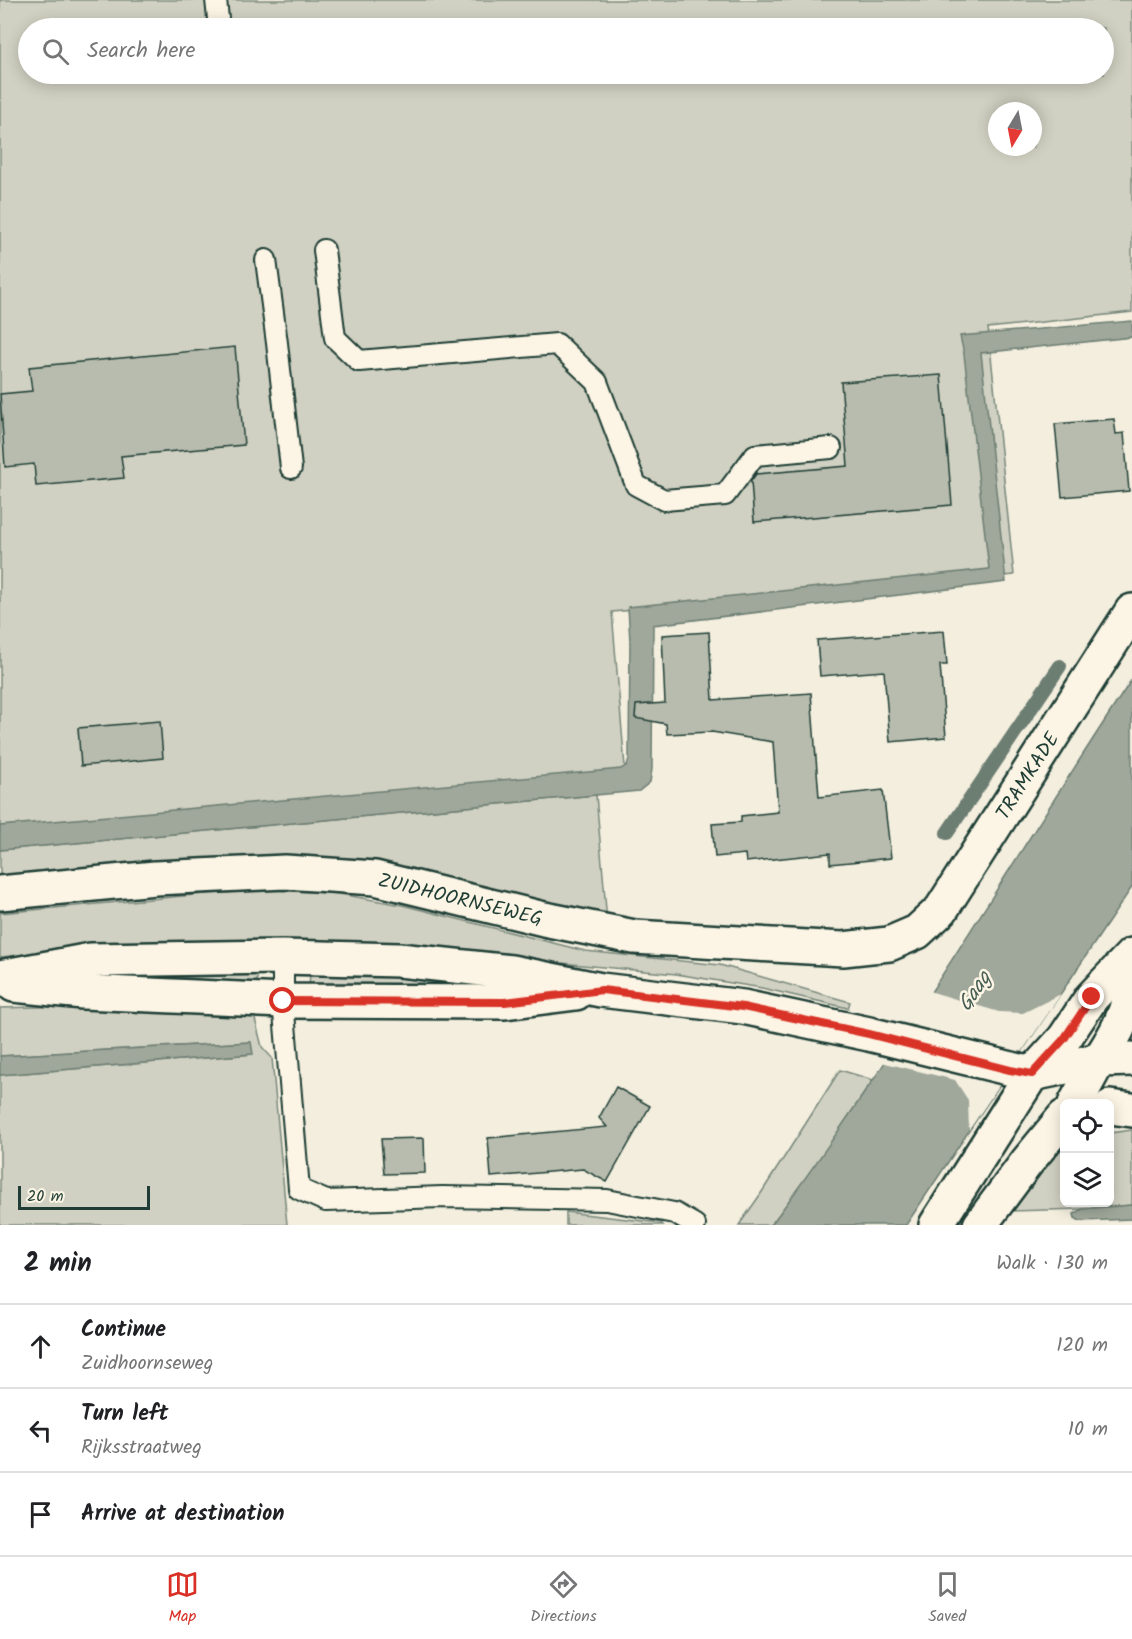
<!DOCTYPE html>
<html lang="en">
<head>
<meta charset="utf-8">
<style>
  body { margin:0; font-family:Kalam,sans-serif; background:#f2f2f2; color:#202124 }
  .controls { position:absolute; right:18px; bottom:18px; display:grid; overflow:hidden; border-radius:9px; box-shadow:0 3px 15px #0003 }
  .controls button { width:54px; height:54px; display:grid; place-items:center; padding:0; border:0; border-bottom:2px solid #e0e0e0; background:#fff; color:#202124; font:30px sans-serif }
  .compass { position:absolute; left:988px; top:102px; width:54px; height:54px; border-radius:50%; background:#fff; box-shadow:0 3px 15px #0003; rotate:190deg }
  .scale { position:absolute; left:18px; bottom:15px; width:132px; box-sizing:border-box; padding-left:6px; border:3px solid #1f3d34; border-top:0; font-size:16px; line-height:21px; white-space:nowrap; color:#1f3d34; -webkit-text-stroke:4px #fcf5e5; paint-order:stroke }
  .stop { position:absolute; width:18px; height:18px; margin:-14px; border:4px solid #d93025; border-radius:50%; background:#fff }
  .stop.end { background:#d93025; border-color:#fff; box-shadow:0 2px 6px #0008 }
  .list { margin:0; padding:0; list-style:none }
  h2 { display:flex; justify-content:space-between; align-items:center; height:78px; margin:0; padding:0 24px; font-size:26px }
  h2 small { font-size:20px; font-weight:400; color:#757577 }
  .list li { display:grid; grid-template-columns:39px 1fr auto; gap:18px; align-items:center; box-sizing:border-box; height:84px; padding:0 24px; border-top:2px solid #e0e0e0 }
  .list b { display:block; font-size:22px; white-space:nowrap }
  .list p { margin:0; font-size:20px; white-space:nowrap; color:#757577 }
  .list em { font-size:20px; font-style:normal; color:#757577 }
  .icon { flex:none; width:33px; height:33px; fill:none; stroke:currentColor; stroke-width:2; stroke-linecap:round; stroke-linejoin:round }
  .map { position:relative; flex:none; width:1132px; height:1225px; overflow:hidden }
  .search { position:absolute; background:#fff; box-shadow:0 3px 15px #0003; left:18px; right:18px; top:18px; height:66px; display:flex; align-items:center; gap:15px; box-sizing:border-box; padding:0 21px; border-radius:33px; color:#757577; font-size:22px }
  .sheet { height:330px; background:#fff }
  nav { display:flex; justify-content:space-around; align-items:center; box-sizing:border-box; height:84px; border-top:2px solid #e0e0e0; background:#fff; font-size:16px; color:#757577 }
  nav a { display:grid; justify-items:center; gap:3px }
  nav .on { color:#d93025 }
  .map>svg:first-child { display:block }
  .green { fill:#d0d1c2; stroke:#78877b; stroke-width:1.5; fill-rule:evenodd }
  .water { fill:#a0a89b; stroke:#6c7d72; stroke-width:1.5 }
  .pier { fill:#f3eede }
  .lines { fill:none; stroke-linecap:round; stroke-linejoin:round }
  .stream { stroke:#6c7d72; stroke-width:14 }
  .building { fill:#b8bcae; stroke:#1f3d34; stroke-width:1.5 }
  .lane-casing { stroke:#1f3d34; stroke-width:24 }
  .street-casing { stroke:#1f3d34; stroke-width:38 }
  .secondary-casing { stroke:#1f3d34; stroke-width:38 }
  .lane { stroke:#fcf5e5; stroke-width:20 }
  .street { stroke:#fcf5e5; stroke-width:33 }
  .secondary { stroke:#fcf5e5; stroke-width:33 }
  .route { stroke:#d93025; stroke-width:8 }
  .labels { text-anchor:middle; stroke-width:5; stroke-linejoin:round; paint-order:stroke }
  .street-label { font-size:20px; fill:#1f3d34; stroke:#fcf5e5 }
  .water-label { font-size:21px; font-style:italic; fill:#465d53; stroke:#fcf5e5 }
</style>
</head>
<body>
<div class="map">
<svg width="1132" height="1225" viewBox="0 0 1132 1225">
  <rect width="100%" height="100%" fill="#f3eede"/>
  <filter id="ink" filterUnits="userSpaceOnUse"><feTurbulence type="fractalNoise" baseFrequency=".0167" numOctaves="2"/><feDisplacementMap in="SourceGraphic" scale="12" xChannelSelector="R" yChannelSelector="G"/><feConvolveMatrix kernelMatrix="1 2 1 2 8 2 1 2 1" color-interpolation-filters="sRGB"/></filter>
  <g filter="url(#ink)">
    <g class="green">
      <path d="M 0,0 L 1132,0 L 1132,312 L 988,328 L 1014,575 L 612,612 L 626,779 L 0,832 ZM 28,28 L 1104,28 L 1104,74 L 28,74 ZM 997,111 L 1033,111 L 1033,147 L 997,147 Z"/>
      <path d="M 596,795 L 607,921 L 450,885 L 0,881 L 0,850 Z"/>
      <path d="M 270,890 L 334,893 L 402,905 L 585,951 L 720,965 L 850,1002 L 848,1008 L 762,988 L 676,974 L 445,952 L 35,954 L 0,957 L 0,913 L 205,894 Z"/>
      <path d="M 257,969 L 257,988 L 78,975 Z"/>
      <path d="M 310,969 L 534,984 L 309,992 Z"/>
      <path d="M 72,1006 L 254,1015 L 262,1047 L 272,1058 L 287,1225 L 0,1225 L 0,1075 L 252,1054 L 250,1042 L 0,1056 L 0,1008 Z"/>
      <path d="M 840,1070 L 873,1080 L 813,1169 L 771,1225 L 739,1225 L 760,1195 Z"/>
      <path d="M 1132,1130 L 1132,1205 L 1082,1209 L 1011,1211 L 1053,1155 L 1064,1147 L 1064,1202 L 1110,1202 L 1110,1133 Z"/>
      <path d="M 566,1212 L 661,1223 L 663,1225 L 566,1225 Z"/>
    </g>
    <g class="water">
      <path d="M 1132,321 L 1132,337 L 981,353 L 1006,582 L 653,625 L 652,769 L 650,782 L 639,791 L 0,850 L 0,826 L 621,769 L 627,765 L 629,759 L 630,641 L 628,607 L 989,569 L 964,354 L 960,336 Z"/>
      <path d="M 1132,679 L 1132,887 L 906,1225 L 771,1225 C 901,1050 1012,861 1132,679 Z"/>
      <path d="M 251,1042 L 253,1054 L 0,1075 L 0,1056 Z"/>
      <path d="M 1132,1205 L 1132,1219 L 1080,1221 L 1075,1218 L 1074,1214 L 1082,1209 Z"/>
    </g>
    <path class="pier" d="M 929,991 L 999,1012 L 1023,1013 L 1061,994 L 969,1130 L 968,1100 L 955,1080 L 881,1062 Z"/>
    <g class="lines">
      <path class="stream" d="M 947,833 L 1060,666"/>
    </g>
    <g class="building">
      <path d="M 235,347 L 244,445 L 121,456 L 124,478 L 36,486 L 34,464 L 5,467 L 0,394 L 32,391 L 29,367 Z"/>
      <path d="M 941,375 L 952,505 L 754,522 L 751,481 L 756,474 L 848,466 L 841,382 Z"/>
      <path d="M 1114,419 L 1116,434 L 1124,433 L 1129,491 L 1062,497 L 1055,424 Z"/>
      <path d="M 944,631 L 947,665 L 940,665 L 946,737 L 890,742 L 884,671 L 820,676 L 817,640 Z"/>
      <path d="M 709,632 L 713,700 L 811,693 L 819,797 L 883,790 L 891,858 L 830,864 L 830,853 L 746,862 L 745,854 L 715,857 L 712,824 L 741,822 L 741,816 L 778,812 L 773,742 L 712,732 L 667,734 L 666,724 L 635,718 L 636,705 L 665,703 L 662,635 Z"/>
      <path d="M 160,721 L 163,758 L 81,766 L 78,728 Z"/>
      <path d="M 616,1087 L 650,1106 L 607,1182 L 583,1169 L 491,1177 L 488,1138 L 607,1127 L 599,1118 Z"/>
      <path d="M 424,1138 L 425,1173 L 384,1174 L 381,1139 Z"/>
    </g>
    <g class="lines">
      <defs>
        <g id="lane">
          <path d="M 216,0 L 219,28"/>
          <path d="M 324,250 L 335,338 L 359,361 L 557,344 L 597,382 L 636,485 L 664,500 L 725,495 L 755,455 L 831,448"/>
          <path d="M 266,260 L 277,343 L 291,468"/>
          <path d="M 283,957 L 283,1001 L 299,1189 L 326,1201 L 442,1197 L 607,1200 L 674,1213 L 695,1225"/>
        </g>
        <g id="street">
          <path id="s1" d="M 0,893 L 155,878 L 285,872 L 375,878 L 544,919 L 634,937 L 843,949 L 889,944 L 917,932 L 941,910 L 1132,611"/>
          <path d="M 1099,1060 C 1116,1035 1130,1010 1132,978"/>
          <path d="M 1032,1074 L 1064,1039 L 1092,997 L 1132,955"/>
        </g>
        <g id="secondary">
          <path d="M 0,977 L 91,960 L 283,957 L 399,960 L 511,972 L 601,990 L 743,1007 L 869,1034 L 1032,1074 L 1099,1060 L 1132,1059"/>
          <path d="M 14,985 L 83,992 L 283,1001 L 505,1002 L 576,993"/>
          <path d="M 1075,1104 L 1099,1060"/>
          <path d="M 1110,1107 L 1132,1110"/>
          <path d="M 936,1225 L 1032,1074"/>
          <path d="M 980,1225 L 1027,1162 L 1064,1117"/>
        </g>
      </defs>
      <use href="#lane" class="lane-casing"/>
      <use href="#street" class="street-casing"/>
      <use href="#secondary" class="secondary-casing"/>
      <use href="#lane" class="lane"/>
      <use href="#street" class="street"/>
      <use href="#secondary" class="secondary"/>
    </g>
  </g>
  <g class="lines" filter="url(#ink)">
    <path class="route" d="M 283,1001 L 505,1002 L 602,990 L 743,1007 L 869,1034 L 1010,1070 L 1032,1074 L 1064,1039 L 1092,997"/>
  </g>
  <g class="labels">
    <g class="street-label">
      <text dy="7" stroke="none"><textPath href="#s1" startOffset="1120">TRAMKADE</textPath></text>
      <text dy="7" stroke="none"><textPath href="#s1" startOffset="464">ZUIDHOORNSEWEG</textPath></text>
    </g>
    <g class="water-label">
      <text transform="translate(974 991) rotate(-56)" y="7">Gaag</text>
    </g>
  </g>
</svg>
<div class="controls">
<button><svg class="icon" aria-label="locate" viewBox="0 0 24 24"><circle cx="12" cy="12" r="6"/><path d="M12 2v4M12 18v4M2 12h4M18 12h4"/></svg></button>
<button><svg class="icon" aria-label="layers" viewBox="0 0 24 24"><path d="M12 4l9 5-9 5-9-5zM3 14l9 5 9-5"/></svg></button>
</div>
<svg class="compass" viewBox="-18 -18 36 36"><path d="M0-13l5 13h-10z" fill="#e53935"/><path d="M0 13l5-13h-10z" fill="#757577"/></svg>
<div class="scale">20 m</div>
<div class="stop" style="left:283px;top:1001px"></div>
<div class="stop end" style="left:1092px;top:997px"></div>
<div class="search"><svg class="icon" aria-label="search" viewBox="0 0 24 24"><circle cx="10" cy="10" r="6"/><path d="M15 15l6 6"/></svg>Search here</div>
</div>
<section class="sheet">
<h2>2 min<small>Walk · 130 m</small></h2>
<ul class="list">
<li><svg class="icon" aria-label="ahead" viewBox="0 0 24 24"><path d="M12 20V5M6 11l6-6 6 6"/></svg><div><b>Continue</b><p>Zuidhoornseweg</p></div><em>120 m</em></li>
<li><svg class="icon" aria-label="left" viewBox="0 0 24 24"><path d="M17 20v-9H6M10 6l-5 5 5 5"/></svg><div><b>Turn left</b><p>Rijksstraatweg</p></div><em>10 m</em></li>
<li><svg class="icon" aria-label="arrive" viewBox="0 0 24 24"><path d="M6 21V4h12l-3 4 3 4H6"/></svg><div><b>Arrive at destination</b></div></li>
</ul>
</section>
<nav>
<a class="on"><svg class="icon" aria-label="map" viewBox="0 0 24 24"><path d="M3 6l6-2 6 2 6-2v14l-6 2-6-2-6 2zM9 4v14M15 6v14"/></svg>Map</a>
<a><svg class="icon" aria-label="directions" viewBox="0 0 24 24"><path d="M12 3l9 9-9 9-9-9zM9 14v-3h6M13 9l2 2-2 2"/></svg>Directions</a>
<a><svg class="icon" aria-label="saved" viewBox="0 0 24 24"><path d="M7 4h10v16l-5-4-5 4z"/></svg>Saved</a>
</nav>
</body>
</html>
